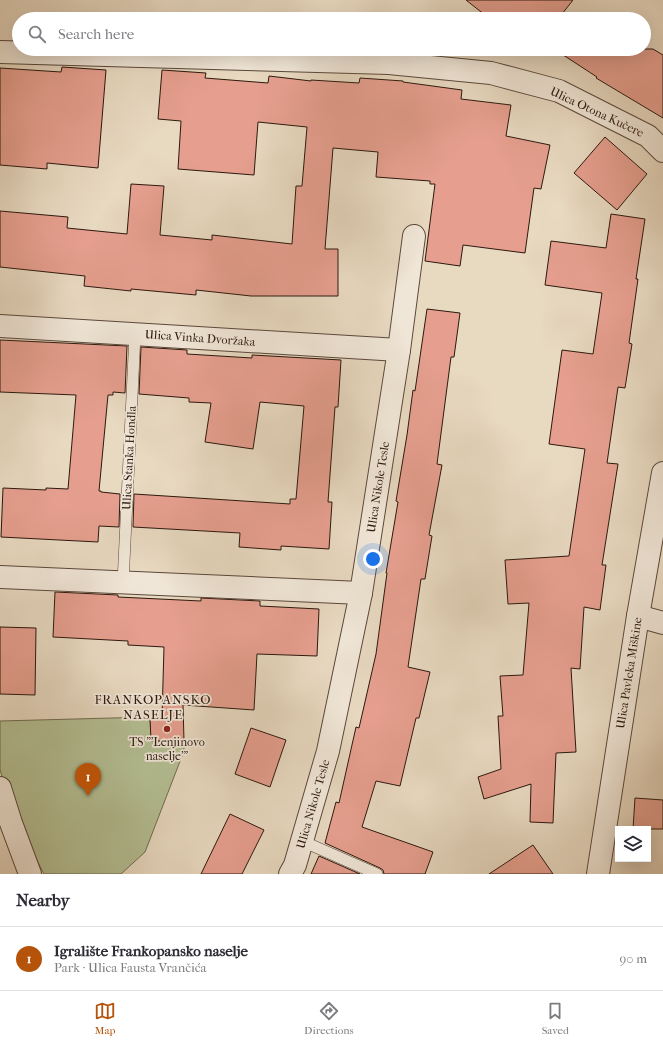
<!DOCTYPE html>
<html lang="en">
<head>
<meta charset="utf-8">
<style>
  body { margin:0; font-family:"IM FELL French Canon",serif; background:#f7f7f7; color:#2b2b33 }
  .controls { position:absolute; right:12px; bottom:12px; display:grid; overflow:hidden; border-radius:0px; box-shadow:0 4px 16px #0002 }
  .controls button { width:36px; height:36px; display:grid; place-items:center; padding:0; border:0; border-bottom:1px solid #e1e1e2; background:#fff; color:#2b2b33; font:20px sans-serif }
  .you { position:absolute; left:373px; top:559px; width:14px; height:14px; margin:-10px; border:3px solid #fff; border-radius:50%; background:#1a73e8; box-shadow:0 0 0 6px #1a73e833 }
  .badge { display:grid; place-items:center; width:26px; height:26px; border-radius:50%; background:#b45309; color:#fff; font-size:13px; font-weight:700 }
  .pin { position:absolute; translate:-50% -33px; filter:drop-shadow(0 1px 2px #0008) }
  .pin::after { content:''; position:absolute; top:21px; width:14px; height:12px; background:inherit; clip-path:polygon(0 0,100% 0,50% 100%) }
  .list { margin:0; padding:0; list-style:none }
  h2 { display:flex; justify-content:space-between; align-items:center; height:52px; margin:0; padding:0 16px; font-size:17px }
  h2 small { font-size:13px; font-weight:400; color:#7c7c81 }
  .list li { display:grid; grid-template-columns:26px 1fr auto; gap:12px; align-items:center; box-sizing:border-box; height:64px; padding:0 16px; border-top:1px solid #e1e1e2 }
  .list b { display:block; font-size:15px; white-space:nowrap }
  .list p { margin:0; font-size:13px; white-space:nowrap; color:#7c7c81 }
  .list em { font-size:13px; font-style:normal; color:#7c7c81 }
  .icon { flex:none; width:22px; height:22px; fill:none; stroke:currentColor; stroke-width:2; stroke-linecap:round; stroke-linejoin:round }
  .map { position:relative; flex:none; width:663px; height:874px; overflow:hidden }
  .search { position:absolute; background:#fff; box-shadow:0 4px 16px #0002; left:12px; right:12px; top:12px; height:44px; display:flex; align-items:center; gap:10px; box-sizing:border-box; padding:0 14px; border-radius:22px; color:#7c7c81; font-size:15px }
  .sheet { height:116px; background:#fff }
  nav { display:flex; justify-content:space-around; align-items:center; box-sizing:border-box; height:56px; border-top:1px solid #e1e1e2; background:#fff; font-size:11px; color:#7c7c81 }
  nav a { display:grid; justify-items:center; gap:2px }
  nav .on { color:#b45309 }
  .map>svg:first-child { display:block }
  .green { fill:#b4bf94; stroke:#706c51 }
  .building { fill:#e69f8f; stroke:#2c180e }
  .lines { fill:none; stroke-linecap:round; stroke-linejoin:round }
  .lane-casing { stroke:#5b483b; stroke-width:12 }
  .street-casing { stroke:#5b483b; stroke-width:24 }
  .lane { stroke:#f0e6d7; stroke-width:11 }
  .street { stroke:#f0e6d7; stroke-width:22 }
  .poi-dot { fill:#8f2418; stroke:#f0e6d7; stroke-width:1.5 }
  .labels { text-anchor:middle; stroke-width:3.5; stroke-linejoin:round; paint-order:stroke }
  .street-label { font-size:12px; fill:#2c180e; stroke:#f0e6d7 }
  .poi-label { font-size:12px; fill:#2c180e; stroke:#f0e6d7 }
  .neighbourhood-label { font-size:13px; letter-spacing:1px; fill:#2c180e; stroke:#f0e6d7 }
</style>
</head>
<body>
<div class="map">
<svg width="663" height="874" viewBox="0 0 663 874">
  <rect width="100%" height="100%" fill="#e8d9c1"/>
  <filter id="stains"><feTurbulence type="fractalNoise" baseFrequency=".005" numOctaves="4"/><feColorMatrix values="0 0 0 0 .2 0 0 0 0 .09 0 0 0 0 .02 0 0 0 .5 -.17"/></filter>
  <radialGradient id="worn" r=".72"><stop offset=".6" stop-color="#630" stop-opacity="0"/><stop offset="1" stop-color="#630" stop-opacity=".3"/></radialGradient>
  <path class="green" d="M 150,717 L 151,741 L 184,741 L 184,751 L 145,852 L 121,874 L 44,874 L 18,823 L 0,770 L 0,721 Z"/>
  <g class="building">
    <path d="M 466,0 L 573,0 L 562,14 L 569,19 L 490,19 Z"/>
    <path d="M 554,49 L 653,49 L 663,55 L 663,118 L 596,78 L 597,77 Z"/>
    <path d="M 62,67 L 106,70 L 98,168 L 47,163 L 47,169 L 0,165 L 0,68 L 61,72 Z"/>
    <path d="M 162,70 L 206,73 L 205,78 L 268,83 L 269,76 L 311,81 L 311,80 L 359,83 L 360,78 L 403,81 L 403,82 L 462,90 L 461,99 L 511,105 L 506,136 L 550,145 L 541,189 L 534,188 L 525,253 L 463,245 L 460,266 L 425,261 L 435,184 L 430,184 L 430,181 L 376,177 L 378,152 L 333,148 L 325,249 L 338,249 L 338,296 L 251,296 L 196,290 L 196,295 L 131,289 L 131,291 L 84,286 L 85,276 L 0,267 L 0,211 L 68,217 L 67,228 L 127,234 L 131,184 L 164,186 L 160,235 L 212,240 L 212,235 L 292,244 L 296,186 L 302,186 L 307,127 L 258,122 L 254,175 L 178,169 L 181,121 L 158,119 Z"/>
    <path d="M 605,137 L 647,174 L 617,210 L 574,173 Z"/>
    <path d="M 611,214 L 645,219 L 636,279 L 638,279 L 629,343 L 632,344 L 625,388 L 618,387 L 607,463 L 618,464 L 602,565 L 606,565 L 600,610 L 584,607 L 580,669 L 571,668 L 576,752 L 556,753 L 553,823 L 530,822 L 531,784 L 484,799 L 478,777 L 501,769 L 498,716 L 503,716 L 500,676 L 523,675 L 529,603 L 508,604 L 505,560 L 569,556 L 585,449 L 549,444 L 562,350 L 593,354 L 602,293 L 545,285 L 551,241 L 606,248 Z"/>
    <path d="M 427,309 L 460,313 L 454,357 L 451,357 L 437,464 L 442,465 L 429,535 L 432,536 L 425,579 L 421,579 L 408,667 L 430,672 L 419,718 L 416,718 L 400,786 L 376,781 L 362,827 L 433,852 L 425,874 L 384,874 L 383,870 L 380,868 L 325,843 L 336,802 L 339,803 L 356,727 L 359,728 L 376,654 L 387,573 L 386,573 L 398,502 L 396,501 L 407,435 L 413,390 L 415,391 Z"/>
    <path d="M 0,340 L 127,346 L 125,393 L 113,392 L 113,395 L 108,395 L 99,491 L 101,491 L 101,492 L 120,494 L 119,527 L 99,526 L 98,542 L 1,537 L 3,488 L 46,490 L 46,488 L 68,489 L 76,395 L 0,392 Z"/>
    <path d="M 141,347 L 187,350 L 187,354 L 252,358 L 252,355 L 341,360 L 338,407 L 335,407 L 328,502 L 332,502 L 329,549 L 281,546 L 281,550 L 239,547 L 240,533 L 133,527 L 134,494 L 290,504 L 290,499 L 296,499 L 304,406 L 260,402 L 253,449 L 205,442 L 211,403 L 189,402 L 189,398 L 139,394 Z"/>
    <path d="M 55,592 L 118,595 L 118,597 L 201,601 L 201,598 L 260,601 L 260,606 L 319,609 L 317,656 L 257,654 L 254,710 L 183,705 L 184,741 L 151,741 L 150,717 L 162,717 L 164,647 L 128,645 L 128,641 L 53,637 Z"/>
    <path d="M 0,627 L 36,628 L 35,695 L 0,694 Z"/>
    <path d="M 251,728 L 286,740 L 270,787 L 235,774 Z"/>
    <path d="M 635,798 L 663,800 L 663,829 L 633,829 Z"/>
    <path d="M 230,814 L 264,830 L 242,874 L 201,874 Z"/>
    <path d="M 533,845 L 553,874 L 489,874 Z"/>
    <path d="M 319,856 L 360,874 L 311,874 Z"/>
  </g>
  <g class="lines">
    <defs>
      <g id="lane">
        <path d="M 123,583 L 135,334"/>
        <path d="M 302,841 L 377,874"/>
      </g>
      <g id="street">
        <path d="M 0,52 L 389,63 L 491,73 L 559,91 L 648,136 L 663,151"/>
        <path d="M 0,326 L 399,350"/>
        <path d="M 0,577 L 361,593"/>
        <path d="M 638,616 L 663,623"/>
        <path d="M 0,788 L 11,823 L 30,874"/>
        <path d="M 290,874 L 295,865 L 328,751 L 361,593 L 399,350 L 414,236"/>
        <path d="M 598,874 L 638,616 L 663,473"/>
      </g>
    </defs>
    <use href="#lane" class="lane-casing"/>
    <use href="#street" class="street-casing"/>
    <use href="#lane" class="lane"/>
    <use href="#street" class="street"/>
  </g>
  <circle class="poi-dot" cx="167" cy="729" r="4"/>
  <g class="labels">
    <g class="street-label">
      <text transform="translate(597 112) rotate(25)" y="4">Ulica Otona Kučere</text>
      <text transform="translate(200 338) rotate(4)" y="4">Ulica Vinka Dvoržaka</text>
      <text transform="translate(129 458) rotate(-87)" y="4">Ulica Stanka Hondla</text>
      <text transform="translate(378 487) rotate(-81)" y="4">Ulica Nikole Tesle</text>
      <text transform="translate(629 673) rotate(-81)" y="4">Ulica Pavleka Miškine</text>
      <text transform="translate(313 804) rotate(-74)" y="4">Ulica Nikole Tesle</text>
    </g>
    <g class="poi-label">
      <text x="167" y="746">TS "'Lenjinovo<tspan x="167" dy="14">naselje'"</tspan></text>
    </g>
    <g class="neighbourhood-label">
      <text x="153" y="704">FRANKOPANSKO<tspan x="153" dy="15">NASELJE</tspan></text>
    </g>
  </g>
  <rect width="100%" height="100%" filter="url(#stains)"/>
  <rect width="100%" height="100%" fill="url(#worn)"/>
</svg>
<div class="controls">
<button><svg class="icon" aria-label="layers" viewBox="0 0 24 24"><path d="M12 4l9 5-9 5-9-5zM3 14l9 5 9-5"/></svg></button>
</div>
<div class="you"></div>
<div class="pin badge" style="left:88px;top:796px">1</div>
<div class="search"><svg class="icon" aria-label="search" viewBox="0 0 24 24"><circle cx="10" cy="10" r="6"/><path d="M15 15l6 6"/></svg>Search here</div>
</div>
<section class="sheet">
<h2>Nearby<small></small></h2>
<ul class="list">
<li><span class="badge">1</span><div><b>Igralište Frankopansko naselje</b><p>Park · Ulica Fausta Vrančića</p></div><em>90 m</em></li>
</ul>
</section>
<nav>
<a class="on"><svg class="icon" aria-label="map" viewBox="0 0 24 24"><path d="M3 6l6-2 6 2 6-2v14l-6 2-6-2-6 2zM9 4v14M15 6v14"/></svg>Map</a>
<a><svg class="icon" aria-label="directions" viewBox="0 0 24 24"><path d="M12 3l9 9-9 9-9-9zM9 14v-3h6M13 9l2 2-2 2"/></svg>Directions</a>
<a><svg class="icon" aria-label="saved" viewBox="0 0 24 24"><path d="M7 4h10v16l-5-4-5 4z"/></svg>Saved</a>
</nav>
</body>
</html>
